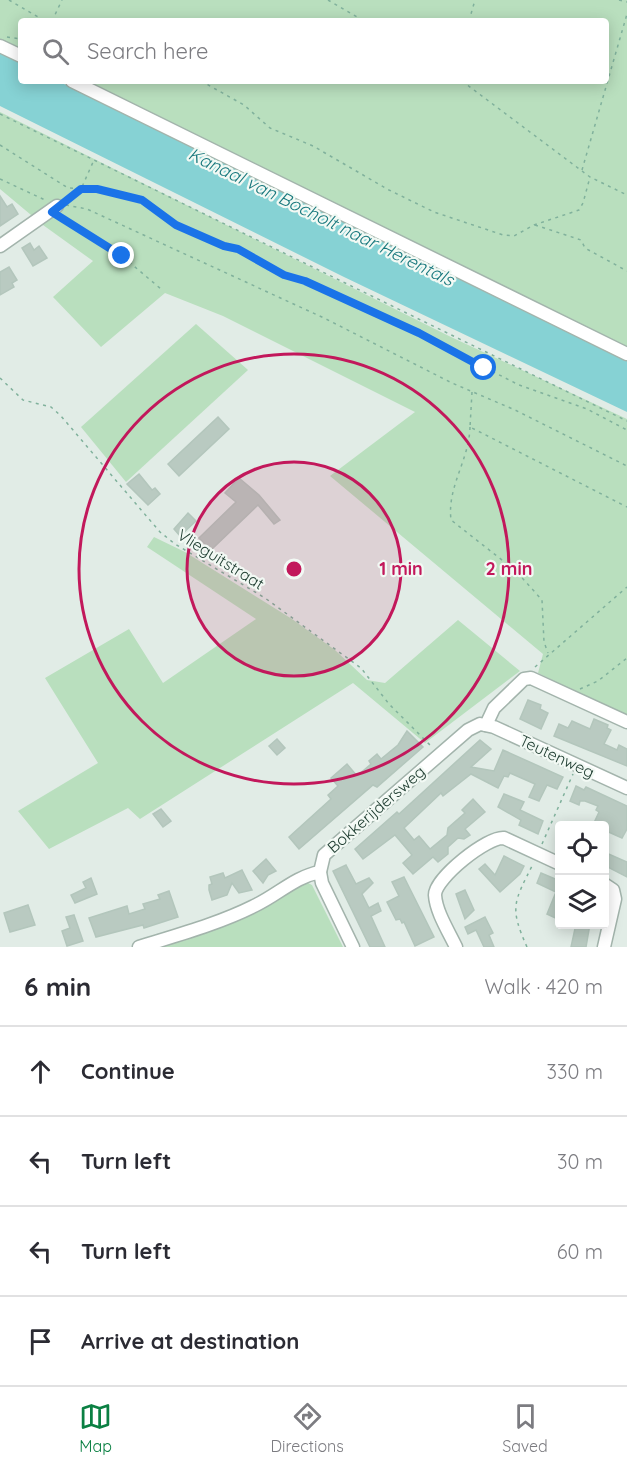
<!DOCTYPE html>
<html lang="en">
<head>
<meta charset="utf-8">
<style>
  body { margin:0; font-family:Quicksand,sans-serif; background:#f7f7f7; color:#2b2b33 }
  .controls { position:absolute; right:18px; bottom:18px; display:grid; overflow:hidden; border-radius:6px; box-shadow:0 3px 15px #0003 }
  .controls button { width:54px; height:54px; display:grid; place-items:center; padding:0; border:0; border-bottom:2px solid #e1e1e2; background:#fff; color:#2b2b33; font:30px sans-serif }
  .stop { position:absolute; width:18px; height:18px; margin:-14px; border:4px solid #1a73e8; border-radius:50%; background:#fff }
  .stop.end { background:#1a73e8; border-color:#fff; box-shadow:0 2px 6px #0008 }
  .list { margin:0; padding:0; list-style:none }
  h2 { display:flex; justify-content:space-between; align-items:center; height:78px; margin:0; padding:0 24px; font-size:26px }
  h2 small { font-size:20px; font-weight:400; color:#7c7c81 }
  .list li { display:grid; grid-template-columns:39px 1fr auto; gap:18px; align-items:center; box-sizing:border-box; height:90px; padding:0 24px; border-top:2px solid #e1e1e2 }
  .list b { display:block; font-size:22px; white-space:nowrap }
  .list em { font-size:20px; font-style:normal; color:#7c7c81 }
  .icon { flex:none; width:33px; height:33px; fill:none; stroke:currentColor; stroke-width:2; stroke-linecap:round; stroke-linejoin:round }
  .map { position:relative; flex:none; width:627px; height:947px; overflow:hidden }
  .search { position:absolute; background:#fff; box-shadow:0 3px 15px #0003; left:18px; right:18px; top:18px; height:66px; display:flex; align-items:center; gap:15px; box-sizing:border-box; padding:0 21px; border-radius:6px; color:#7c7c81; font-size:22px }
  .sheet { height:438px; background:#fff }
  nav { display:flex; justify-content:space-around; align-items:center; box-sizing:border-box; height:84px; border-top:2px solid #e1e1e2; background:#fff; font-size:16px; color:#7c7c81 }
  nav a { display:grid; justify-items:center; gap:3px }
  nav .on { color:#0b8043 }
  .map>svg:first-child { display:block }
  .green { fill:#b9dfbe }
  .water { fill:#86d2d4 }
  .building { fill:#b9cac1; stroke:#b3c6bc; stroke-width:1.5 }
  .lines { fill:none; stroke-linecap:round; stroke-linejoin:round }
  .minor-casing { stroke:#a3b4ac; stroke-width:15 }
  .path { stroke:#80b19c; stroke-width:1.5; stroke-dasharray:3 4.5; stroke-linecap:butt }
  .minor { stroke:#fff; stroke-width:12 }
  .route { stroke:#1a73e8; stroke-width:8 }
  .ring { fill:none; stroke:#c2185b; stroke-width:3 }
  .labels { text-anchor:middle; stroke-width:4.5; stroke-linejoin:round; paint-order:stroke }
  .street-label { font-size:16px; fill:#203e32; stroke:#f2f9f4 }
  .water-label { font-size:18px; font-style:italic; fill:#18787d; stroke:#f2f9f4 }
  .centre { fill:#c2185b; stroke:#f2f9f4; stroke-width:3 }
  .ring-label { font-size:18px; text-anchor:middle; font-weight:bold; fill:#c2185b; stroke:#f2f9f4; stroke-width:4.5; stroke-linejoin:round; paint-order:stroke }
</style>
</head>
<body>
<div class="map">
<svg width="627" height="947" viewBox="0 0 627 947">
  <rect width="100%" height="100%" fill="#e1ece6"/>
  <g class="green">
    <path d="M 0,0 L 627,0 L 627,349 L 82,81 L 606,81 L 606,21 L 21,21 L 21,51 L 0,41 Z"/>
    <path d="M 0,112 L 451,337 L 627,419 L 627,717 L 538,673 L 543,654 L 330,476 L 415,412 L 223,316 L 165,293 L 101,347 L 53,297 L 93,261 L 43,225 L 0,189 Z"/>
    <path d="M 196,324 L 248,370 L 126,482 L 81,427 Z"/>
    <path d="M 154,537 L 185,552 L 292,619 L 335,650 L 367,680 L 385,683 L 458,620 L 520,671 L 425,743 L 353,683 L 140,819 L 128,808 L 49,849 L 18,811 L 98,763 L 45,678 L 129,629 L 163,683 L 256,619 L 147,547 Z"/>
    <path d="M 302,880 L 312,885 L 343,947 L 156,947 Z"/>
  </g>
  <path class="water" d="M 0,52 L 21,63 L 21,81 L 58,81 L 627,361 L 627,412 L 344,277 L 0,106 Z"/>
  <g class="building">
    <path d="M 0,196 L 7,207 L 12,204 L 18,214 L 0,226 Z"/>
    <path d="M 30,243 L 34,250 L 39,246 L 47,258 L 33,266 L 22,248 Z"/>
    <path d="M 9,267 L 17,280 L 12,283 L 14,287 L 0,295 L 0,272 Z"/>
    <path d="M 218,417 L 229,429 L 179,476 L 168,464 Z"/>
    <path d="M 139,474 L 152,490 L 155,488 L 160,494 L 148,505 L 127,484 Z"/>
    <path d="M 239,478 L 259,495 L 280,520 L 274,524 L 258,505 L 211,550 L 199,538 L 236,502 L 225,493 Z"/>
    <path d="M 188,513 L 196,521 L 180,536 L 174,529 Z"/>
    <path d="M 528,700 L 541,705 L 540,709 L 548,713 L 541,729 L 520,719 Z"/>
    <path d="M 594,719 L 608,725 L 607,728 L 611,730 L 604,744 L 617,750 L 619,745 L 627,749 L 627,766 L 554,736 L 559,724 L 568,728 L 572,721 L 590,729 Z"/>
    <path d="M 407,731 L 423,747 L 377,787 L 373,785 L 299,849 L 289,837 L 331,799 L 328,795 L 338,786 L 331,778 L 347,764 L 357,776 L 371,764 L 369,761 L 377,754 L 381,759 L 398,745 Z"/>
    <path d="M 277,739 L 285,748 L 277,755 L 269,746 Z"/>
    <path d="M 480,740 L 491,749 L 471,767 L 494,771 L 503,750 L 563,777 L 557,789 L 547,785 L 539,801 L 529,797 L 535,784 L 510,773 L 508,777 L 504,776 L 498,788 L 471,774 L 443,796 L 441,793 L 404,828 L 414,840 L 419,836 L 430,849 L 447,835 L 448,828 L 465,813 L 462,810 L 473,799 L 485,812 L 465,829 L 470,835 L 464,839 L 458,838 L 448,847 L 448,854 L 438,862 L 433,857 L 413,874 L 403,863 L 412,855 L 395,835 L 363,859 L 355,849 L 397,812 L 399,814 Z"/>
    <path d="M 576,786 L 584,790 L 586,787 L 627,806 L 627,829 L 622,838 L 604,830 L 604,825 L 593,825 L 599,812 L 596,810 L 598,806 L 585,801 L 580,801 L 579,805 L 570,801 Z"/>
    <path d="M 504,794 L 524,802 L 520,810 L 543,821 L 538,834 L 519,825 L 521,820 L 498,807 Z"/>
    <path d="M 161,809 L 171,821 L 163,827 L 153,814 Z"/>
    <path d="M 604,852 L 627,862 L 627,877 L 604,865 Z"/>
    <path d="M 504,856 L 524,866 L 520,874 L 500,892 L 479,869 L 485,864 L 495,875 Z"/>
    <path d="M 266,859 L 276,871 L 268,875 L 263,883 L 253,871 Z"/>
    <path d="M 346,865 L 356,884 L 369,878 L 373,883 L 362,894 L 369,908 L 378,903 L 381,911 L 371,916 L 385,947 L 370,947 L 333,871 Z"/>
    <path d="M 242,870 L 252,890 L 239,893 L 232,883 L 227,895 L 212,900 L 209,890 L 209,885 L 212,884 L 210,877 L 223,873 L 225,878 Z"/>
    <path d="M 541,873 L 560,881 L 560,920 L 547,914 L 556,892 L 537,883 Z"/>
    <path d="M 404,877 L 434,937 L 415,946 L 404,922 L 402,923 L 400,919 L 396,920 L 387,902 L 399,896 L 392,882 Z"/>
    <path d="M 91,878 L 97,894 L 75,903 L 71,895 L 86,888 L 83,882 Z"/>
    <path d="M 465,890 L 474,910 L 465,919 L 456,894 Z"/>
    <path d="M 169,891 L 178,917 L 144,928 L 143,925 L 96,937 L 89,918 L 127,906 L 129,914 L 145,909 L 143,904 L 160,899 L 158,895 Z"/>
    <path d="M 28,905 L 35,925 L 10,932 L 4,913 Z"/>
    <path d="M 74,915 L 83,941 L 67,946 L 62,931 L 70,928 L 66,917 Z"/>
    <path d="M 485,917 L 493,933 L 489,935 L 494,947 L 484,947 L 476,930 L 468,934 L 465,927 Z"/>
    <path d="M 576,924 L 590,924 L 586,947 L 571,947 Z"/>
  </g>
  <g class="lines">
    <defs>
      <g id="minor">
        <path d="M 0,46 L 21,56"/>
        <path d="M 72,81 L 627,354"/>
        <path d="M 0,246 L 57,206"/>
        <path d="M 486,725 L 494,708 L 524,679 L 531,678 L 627,722"/>
        <path d="M 139,947 C 177,935 218,924 254,906 C 278,895 294,877 320,872"/>
        <path d="M 353,947 L 322,883 L 320,872 L 324,855 L 468,730 L 480,724 L 494,727 L 627,788"/>
        <path d="M 456,947 C 449,932 436,912 435,895 C 435,878 488,836 504,838 L 560,864"/>
        <path d="M 604,947 L 615,899 L 613,890 L 604,884"/>
      </g>
    </defs>
    <use href="#minor" class="minor-casing"/>
    <g class="path">
      <path d="M 9,0 L 45,21"/>
      <path d="M 328,0 L 364,21"/>
      <path d="M 619,0 L 627,2"/>
      <path d="M 52,21 L 62,0"/>
      <path d="M 469,21 L 475,0"/>
      <path d="M 7,37 L 21,39"/>
      <path d="M 201,81 L 244,105 L 270,128 L 313,146 L 389,190 L 434,212 L 503,235 L 514,236 L 534,225 L 579,210 L 583,203 L 590,177"/>
      <path d="M 462,81 L 590,177 L 627,195"/>
      <path d="M 0,114 L 627,421"/>
      <path d="M 0,145 L 68,188 L 97,189 L 142,200 L 176,225 L 224,246 L 238,249 L 284,275 L 305,281 L 419,334 L 519,385 L 587,409 L 627,430"/>
      <path d="M 582,170 L 627,14"/>
      <path d="M 0,179 L 45,200"/>
      <path d="M 65,200 L 81,189 L 94,160"/>
      <path d="M 66,205 L 87,209 L 324,318 L 452,383 L 515,410 L 627,466"/>
      <path d="M 60,217 L 122,256 L 161,289"/>
      <path d="M 535,225 L 581,240 L 585,248 L 627,271"/>
      <path d="M 0,378 L 23,400 L 51,407 L 61,416 L 160,532 L 175,544 L 265,598 L 361,668 L 389,704 L 433,748"/>
      <path d="M 472,392 L 470,427 L 627,507"/>
      <path d="M 470,427 C 469,461 447,486 451,520 L 516,571 L 542,600 L 544,642 L 548,653"/>
      <path d="M 535,667 L 627,587"/>
      <path d="M 580,689 L 598,681 L 627,658"/>
      <path d="M 542,844 L 573,774"/>
      <path d="M 527,947 C 509,907 514,902 533,864"/>
    </g>
    <use href="#minor" class="minor"/>
  </g>
  <g class="lines">
    <path class="route" d="M 122,256 L 52,212 L 81,189 L 97,189 L 142,200 L 176,225 L 224,246 L 238,249 L 284,275 L 305,281 L 419,333 L 484,368"/>
  </g>
  <circle cx="294" cy="569" r="107" fill="#c2185b" fill-opacity=".12"/>
  <g class="ring">
    <circle cx="294" cy="569" r="107"/>
    <circle cx="294" cy="569" r="215"/>
  </g>
  <g class="labels">
    <g class="street-label">
      <text transform="translate(221 559) rotate(32)" y="6">Vlieguitstraat</text>
      <text transform="translate(557 756) rotate(25)" y="6">Teutenweg</text>
      <text transform="translate(376 809) rotate(-41)" y="6">Bokkerijdersweg</text>
    </g>
    <g class="water-label">
      <text transform="translate(321 217) rotate(26)" y="6">Kanaal van Bocholt naar Herentals</text>
    </g>
  </g>
  <circle cx="294" cy="569" r="9" class="centre"/>
  <g class="ring-label">
    <text x="401" y="575">1 min</text>
    <text x="509" y="575">2 min</text>
  </g>
</svg>
<div class="controls">
<button><svg class="icon" aria-label="locate" viewBox="0 0 24 24"><circle cx="12" cy="12" r="6"/><path d="M12 2v4M12 18v4M2 12h4M18 12h4"/></svg></button>
<button><svg class="icon" aria-label="layers" viewBox="0 0 24 24"><path d="M12 4l9 5-9 5-9-5zM3 14l9 5 9-5"/></svg></button>
</div>
<div class="stop" style="left:484px;top:368px"></div>
<div class="stop end" style="left:122px;top:256px"></div>
<div class="search"><svg class="icon" aria-label="search" viewBox="0 0 24 24"><circle cx="10" cy="10" r="6"/><path d="M15 15l6 6"/></svg>Search here</div>
</div>
<section class="sheet">
<h2>6 min<small>Walk · 420 m</small></h2>
<ul class="list">
<li><svg class="icon" aria-label="ahead" viewBox="0 0 24 24"><path d="M12 20V5M6 11l6-6 6 6"/></svg><div><b>Continue</b></div><em>330 m</em></li>
<li><svg class="icon" aria-label="left" viewBox="0 0 24 24"><path d="M17 20v-9H6M10 6l-5 5 5 5"/></svg><div><b>Turn left</b></div><em>30 m</em></li>
<li><svg class="icon" aria-label="left" viewBox="0 0 24 24"><path d="M17 20v-9H6M10 6l-5 5 5 5"/></svg><div><b>Turn left</b></div><em>60 m</em></li>
<li><svg class="icon" aria-label="arrive" viewBox="0 0 24 24"><path d="M6 21V4h12l-3 4 3 4H6"/></svg><div><b>Arrive at destination</b></div></li>
</ul>
</section>
<nav>
<a class="on"><svg class="icon" aria-label="map" viewBox="0 0 24 24"><path d="M3 6l6-2 6 2 6-2v14l-6 2-6-2-6 2zM9 4v14M15 6v14"/></svg>Map</a>
<a><svg class="icon" aria-label="directions" viewBox="0 0 24 24"><path d="M12 3l9 9-9 9-9-9zM9 14v-3h6M13 9l2 2-2 2"/></svg>Directions</a>
<a><svg class="icon" aria-label="saved" viewBox="0 0 24 24"><path d="M7 4h10v16l-5-4-5 4z"/></svg>Saved</a>
</nav>
</body>
</html>
